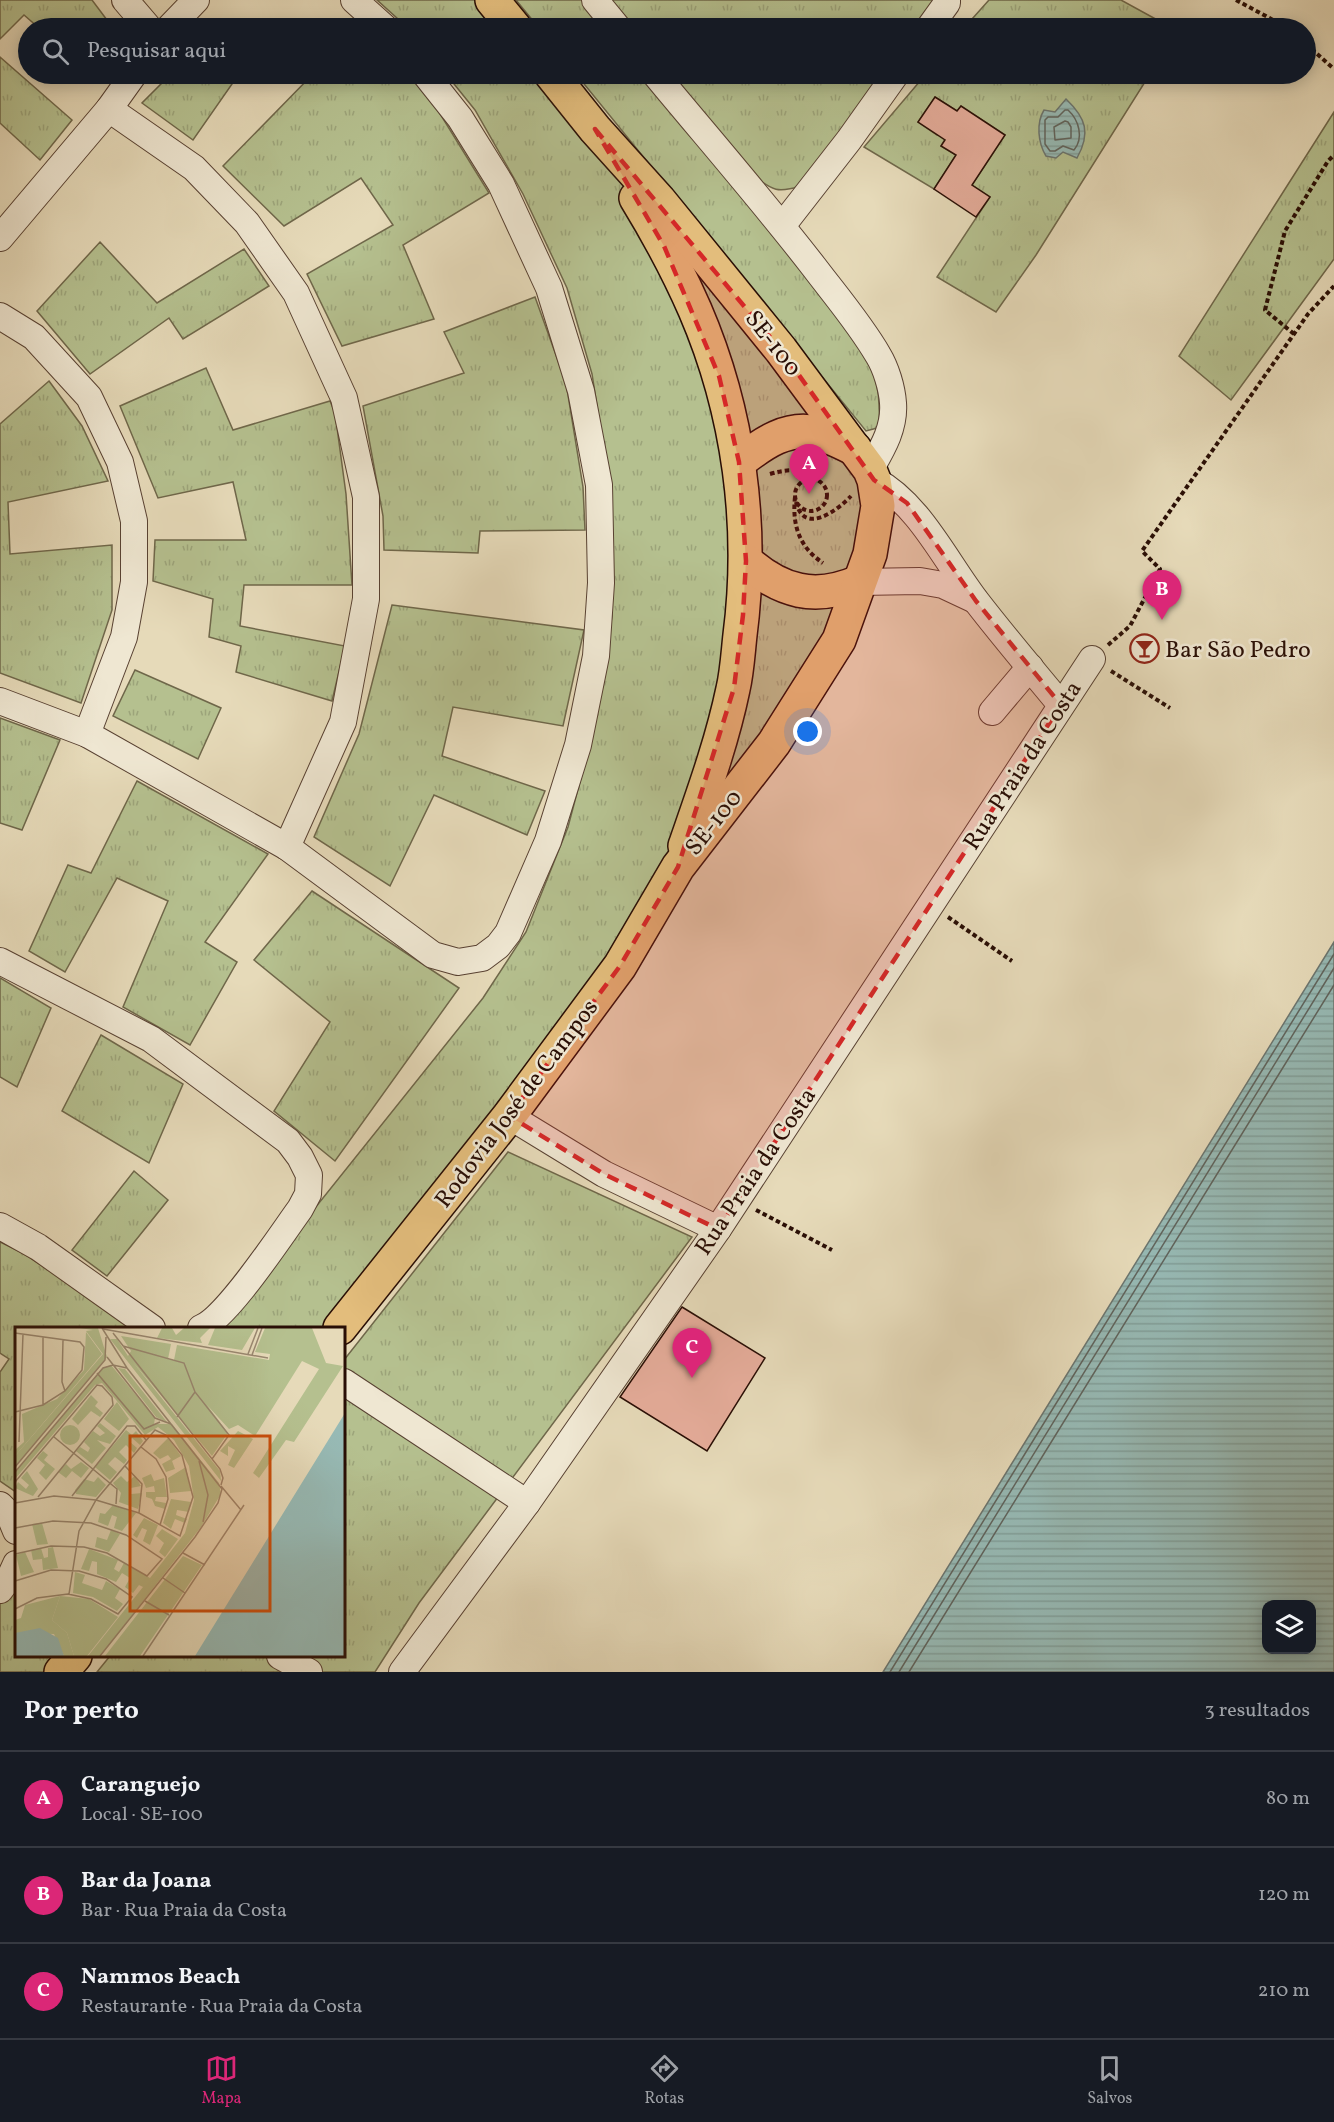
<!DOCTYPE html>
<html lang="pt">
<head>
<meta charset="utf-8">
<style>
  body { margin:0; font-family:Vollkorn,serif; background:#242831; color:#f1f3f6 }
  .controls { position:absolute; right:18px; bottom:18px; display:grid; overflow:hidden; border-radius:12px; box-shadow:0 3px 15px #0003 }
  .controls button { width:54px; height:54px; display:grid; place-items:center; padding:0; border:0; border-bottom:2px solid #363941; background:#171b24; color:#f1f3f6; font:30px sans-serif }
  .you { position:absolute; left:808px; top:732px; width:21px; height:21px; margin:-15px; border:4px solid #fff; border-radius:50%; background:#1a73e8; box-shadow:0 0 0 9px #1a73e833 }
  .badge { display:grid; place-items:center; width:39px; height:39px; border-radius:50%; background:#db2777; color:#fff; font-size:20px; font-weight:700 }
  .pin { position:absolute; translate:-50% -50px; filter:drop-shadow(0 2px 3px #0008) }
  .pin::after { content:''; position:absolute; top:32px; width:21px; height:18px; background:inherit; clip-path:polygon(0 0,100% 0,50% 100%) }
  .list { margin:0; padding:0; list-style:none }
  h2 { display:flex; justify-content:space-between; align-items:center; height:78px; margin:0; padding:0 24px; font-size:26px }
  h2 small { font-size:20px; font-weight:400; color:#9ea1a6 }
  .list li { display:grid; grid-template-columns:39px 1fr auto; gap:18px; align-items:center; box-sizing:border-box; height:96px; padding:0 24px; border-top:2px solid #363941 }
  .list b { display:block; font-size:22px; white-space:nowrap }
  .list p { margin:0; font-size:20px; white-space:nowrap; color:#9ea1a6 }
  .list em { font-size:20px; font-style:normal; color:#9ea1a6 }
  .icon { flex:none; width:33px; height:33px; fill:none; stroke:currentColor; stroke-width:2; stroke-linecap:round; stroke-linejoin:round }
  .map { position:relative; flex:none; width:1334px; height:1672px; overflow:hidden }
  .search { position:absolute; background:#171b24; box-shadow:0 3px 15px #0003; left:18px; right:18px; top:18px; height:66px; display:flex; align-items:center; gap:15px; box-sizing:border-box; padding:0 21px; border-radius:33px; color:#9ea1a6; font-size:22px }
  .sheet { height:366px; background:#171b24 }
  nav { display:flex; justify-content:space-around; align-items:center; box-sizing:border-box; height:84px; border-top:2px solid #363941; background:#171b24; font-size:16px; color:#9ea1a6 }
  nav a { display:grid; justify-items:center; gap:3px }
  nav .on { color:#db2777 }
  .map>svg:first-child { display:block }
  .grass { fill:url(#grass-tufts); stroke:#6f674a; stroke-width:1.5 }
  .water { fill:url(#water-rules); stroke:#6b756f; stroke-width:1.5; fill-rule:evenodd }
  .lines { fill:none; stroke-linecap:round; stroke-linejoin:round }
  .shore { stroke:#60645d; stroke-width:1.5 }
  .building { fill:#e5ac9a; stroke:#290e05; stroke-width:1.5 }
  .minor-casing { stroke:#584132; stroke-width:28 }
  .major-casing { stroke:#290e05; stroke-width:36 }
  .path { stroke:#290e05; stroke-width:4; stroke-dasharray:4.5 3; stroke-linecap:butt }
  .minor { stroke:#efe7d2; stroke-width:26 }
  .major { stroke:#e3bd7c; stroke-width:33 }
  .marked { fill:#d62828; fill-opacity:0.2; stroke:#d62828; stroke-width:4.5; stroke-dasharray:12 8; stroke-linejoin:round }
  .labels { text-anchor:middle; stroke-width:5; stroke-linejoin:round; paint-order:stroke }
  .street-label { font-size:24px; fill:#290e05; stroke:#efe7d2 }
  .poi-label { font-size:24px; fill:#290e05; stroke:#efe7d2; text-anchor:start }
  .inset-road { fill:none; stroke:#9a8871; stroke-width:1.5 }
  .view { fill:#cb4e0b; fill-opacity:0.15; stroke:#cb4e0b; stroke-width:3 }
  .inset-edge { fill:none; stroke:#290e05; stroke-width:3 }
</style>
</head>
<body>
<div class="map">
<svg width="1334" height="1672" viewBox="0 0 1334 1672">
  <defs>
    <pattern id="grass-tufts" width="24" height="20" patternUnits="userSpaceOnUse" patternTransform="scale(1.5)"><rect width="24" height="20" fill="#b5c08f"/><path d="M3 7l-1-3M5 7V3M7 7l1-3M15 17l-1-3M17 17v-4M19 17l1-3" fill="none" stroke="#9ca47a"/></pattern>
    <pattern id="water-rules" width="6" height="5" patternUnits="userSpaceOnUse" patternTransform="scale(1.5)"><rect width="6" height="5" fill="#97bab5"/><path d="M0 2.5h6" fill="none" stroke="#829f9a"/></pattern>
  </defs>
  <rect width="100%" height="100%" fill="#e6dab9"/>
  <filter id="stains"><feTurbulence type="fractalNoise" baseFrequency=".00333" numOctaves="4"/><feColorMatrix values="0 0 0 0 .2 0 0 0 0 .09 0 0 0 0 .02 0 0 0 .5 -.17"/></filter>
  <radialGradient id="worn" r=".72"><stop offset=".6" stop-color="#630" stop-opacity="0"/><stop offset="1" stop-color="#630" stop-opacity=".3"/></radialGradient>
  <g class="grass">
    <path d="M 0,0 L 92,0 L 113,28 L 39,28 L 24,15 L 0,39 Z"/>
    <path d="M 377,0 L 492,0 L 515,28 L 408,28 Z"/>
    <path d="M 516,0 L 584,0 L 606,28 L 539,28 Z"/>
    <path d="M 606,0 L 947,0 L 926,28 L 630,28 Z"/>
    <path d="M 989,0 L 1121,0 L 1172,28 L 964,28 Z"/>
    <path d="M 0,57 L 72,120 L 40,160 L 0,123 Z"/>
    <path d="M 171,74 L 239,74 L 193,140 L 142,103 Z"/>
    <path d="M 313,74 L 409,74 L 426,91 L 489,193 L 403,245 L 434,319 L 342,346 L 307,274 L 393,225 L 361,178 L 284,226 L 223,166 Z"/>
    <path d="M 446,74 L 551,74 L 684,248 L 870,470 L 859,582 L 678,867 L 340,1328 L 219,1328 L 483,998 L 526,932 L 568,827 L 595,725 L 612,616 L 609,483 L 592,374 L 567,288 L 523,194 L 475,110 Z"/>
    <path d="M 576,74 L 642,74 L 857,339 C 871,363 878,377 879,405 C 879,413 881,420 877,428 L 866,431 Z"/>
    <path d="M 668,74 L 889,74 L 801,186 C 778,193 773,191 754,176 Z"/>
    <path d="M 926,74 L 1150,74 L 1036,255 L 996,312 L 937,277 L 990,197 L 972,185 L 1005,135 L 961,106 L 957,111 L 935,97 L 918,122 L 937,135 L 947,136 L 941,146 L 956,155 L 934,189 L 864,147 Z"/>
    <path d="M 1334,112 L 1334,259 L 1231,400 L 1179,356 Z"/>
    <path d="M 100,242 L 157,303 L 244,249 L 269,286 L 183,339 L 169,318 L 90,374 L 37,311 Z"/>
    <path d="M 535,297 L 566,383 L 583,487 L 585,530 L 480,531 L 478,553 L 384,550 L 383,516 L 363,406 L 464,373 L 444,332 Z"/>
    <path d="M 206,368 L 233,430 L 330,401 L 335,413 L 346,494 L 352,585 L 244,585 L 240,626 L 345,646 L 332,701 L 236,672 L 241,646 L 209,637 L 213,599 L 153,581 L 155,540 L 246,540 L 233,482 L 158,498 L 120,406 Z"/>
    <path d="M 49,381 L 82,426 L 108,481 L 8,502 L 10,554 L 112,545 L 112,610 L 81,703 L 0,673 L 0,424 Z"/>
    <path d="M 392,605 L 584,630 L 563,726 L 453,707 L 442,756 L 545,791 L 527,835 L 434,795 L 390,886 L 314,837 L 359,734 Z"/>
    <path d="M 135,670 L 221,708 L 198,759 L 113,716 Z"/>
    <path d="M 0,718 L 60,740 L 22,830 L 0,823 Z"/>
    <path d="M 137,781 L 268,854 L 205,942 L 237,962 L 190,1045 L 123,1007 L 168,901 L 117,878 L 65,972 L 29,951 L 68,865 L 91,873 Z"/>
    <path d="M 312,891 L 459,988 L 335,1161 L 274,1111 L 330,1022 L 254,960 Z"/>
    <path d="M 0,978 L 51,1008 L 17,1087 L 0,1077 Z"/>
    <path d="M 101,1035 L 183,1084 L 149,1163 L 62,1111 Z"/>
    <path d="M 508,1152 L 692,1237 L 419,1603 L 375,1672 L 97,1672 L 110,1656 L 344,1656 L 344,1360 Z"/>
    <path d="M 134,1171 L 168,1200 L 107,1276 L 72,1250 Z"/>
    <path d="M 0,1242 L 21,1252 L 141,1328 L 16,1328 L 16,1492 L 0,1481 L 0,1372 L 9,1359 L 0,1353 Z"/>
    <path d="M 16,1582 L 16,1656 L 75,1656 L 62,1672 L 0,1672 L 0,1602 Z"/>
  </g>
  <g class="water">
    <path d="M 1066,99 C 1086,118 1091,133 1077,158 L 1063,152 L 1056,158 L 1046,156 C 1038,143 1036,123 1044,110 L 1055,112 Z"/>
    <path d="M 1334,942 L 1334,1672 L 883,1672 ZM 1266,1604 L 1312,1604 L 1312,1650 L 1266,1650 Z"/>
  </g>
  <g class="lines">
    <g class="shore">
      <path d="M 1065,110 L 1068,110 C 1079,120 1084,138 1074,150 L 1063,146 L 1055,151 L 1050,151 L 1045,144 L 1045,120 L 1048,117 L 1058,117 Z"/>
      <path d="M 1065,121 L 1068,122 L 1071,127 L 1071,138 L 1055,140 L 1054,127 Z"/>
      <path d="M 890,1672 L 1334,954"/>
      <path d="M 899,1672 L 1334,968"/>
      <path d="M 909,1672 L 1334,985"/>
    </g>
  </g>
  <g class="building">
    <path d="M 935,97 L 957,111 L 961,106 L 1005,135 L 972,185 L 990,197 L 976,217 L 934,189 L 956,155 L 941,146 L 945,140 L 918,122 Z"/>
    <path d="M 682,1307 L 765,1358 L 707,1451 L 620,1397 Z"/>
  </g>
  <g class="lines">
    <defs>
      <g id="minor">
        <path d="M 125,0 L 149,28"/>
        <path d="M 354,0 L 385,28"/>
        <path d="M 595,0 L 618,28"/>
        <path d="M 169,28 L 196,0"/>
        <path d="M 929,28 L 947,3 L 947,0"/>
        <path d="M 655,74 C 708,138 763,201 814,267 C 836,296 860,324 878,355 C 886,368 892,388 893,403 C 895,428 882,449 870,470"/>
        <path d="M 109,109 L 194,168 L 247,223 L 296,293 L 344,398 L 366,497 L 366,599 L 343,722 L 287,847"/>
        <path d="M 782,226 L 849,140 L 896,74"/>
        <path d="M 0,238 L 109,109 L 134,74"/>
        <path d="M 0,316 L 34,337 L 89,397 L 120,462 L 134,521 L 134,582 L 124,637 L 87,734"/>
        <path d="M 874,480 C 919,503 946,562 977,602 C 1004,637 1033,671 1061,705"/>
        <path d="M 859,582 L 920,581 L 943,585 L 975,600"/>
        <path d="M 0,701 L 87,734 L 287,847 L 433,955 L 458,962 L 482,958 L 498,946 L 508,933 L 548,841 L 578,745 L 596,656 L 601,583 L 599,485 L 581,391 L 549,288 L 501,184 L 460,118 L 425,74"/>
        <path d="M 992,712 L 1030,667"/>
        <path d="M 0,961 L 151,1039 L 288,1141 L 300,1157 L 309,1175 L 308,1194 L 300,1209 C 281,1235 227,1318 201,1328"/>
        <path d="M 509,1116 L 604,1174 L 718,1229"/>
        <path d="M 0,1226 L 38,1247 L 152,1328"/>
        <path d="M 344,1382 L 527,1503"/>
        <path d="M 0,1505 L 9,1514 L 16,1531"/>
        <path d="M 0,1590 L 10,1577 L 16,1564"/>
        <path d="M 280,1656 L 309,1672"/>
        <path d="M 402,1672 L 527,1503 L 718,1229 L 1092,659"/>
      </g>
      <g id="major">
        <path d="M 492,0 L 515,28"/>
        <path d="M 636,198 C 658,234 678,271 695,310 C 739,412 754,526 740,635 C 738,653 737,672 733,689 C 722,742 703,794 685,846"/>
        <path d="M 739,462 C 762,444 789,424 820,434 C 832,437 844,444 855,449"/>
        <path d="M 746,561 C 781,592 815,601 859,582"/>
        <path d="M 340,1328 L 509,1116 L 620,966 L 678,867 L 774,743 L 839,640 L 870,554 L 878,506 L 874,480 L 870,470 L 781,350 L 659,200 L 595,129 L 551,74"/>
        <path d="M 61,1672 L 75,1656"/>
      </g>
    </defs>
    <use href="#minor" class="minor-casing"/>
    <use href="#major" class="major-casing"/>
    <g class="path">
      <path d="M 1236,0 L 1288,28"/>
      <path d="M 1306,44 L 1334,69"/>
      <path d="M 1294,334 L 1265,310 L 1285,231 L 1328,161 L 1334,155"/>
      <path d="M 770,474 C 787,469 800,468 814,478"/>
      <circle cx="811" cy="495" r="16"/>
      <path d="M 795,497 C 792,525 799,547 823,563"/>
      <path d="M 796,502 C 804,536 838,510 851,496"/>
      <path d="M 1108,645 L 1130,626 L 1160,569 L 1142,551 L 1308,314 L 1334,286"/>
      <path d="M 1111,671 L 1170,708"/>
      <path d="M 948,917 L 1012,961"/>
      <path d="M 756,1210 L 832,1250"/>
    </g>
    <use href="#minor" class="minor"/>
    <use href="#major" class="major"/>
  </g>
  <path class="marked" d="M 595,129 L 781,350 L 874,480 L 907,503 L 976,601 L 1061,705 L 718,1229 L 604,1174 L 509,1116 L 620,966 L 678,867 L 734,688 L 743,615 L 746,561 L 739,462 L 719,376 L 664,246 Z"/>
  <defs>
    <symbol id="bar-ring" viewBox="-11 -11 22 22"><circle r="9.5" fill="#efe7d2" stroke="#8f2418" stroke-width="1.5"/><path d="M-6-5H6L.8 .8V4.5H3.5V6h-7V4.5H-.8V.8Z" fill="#8f2418"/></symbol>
  </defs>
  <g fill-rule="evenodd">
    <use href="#bar-ring" x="1128" y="632" width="33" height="33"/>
  </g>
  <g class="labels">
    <g class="street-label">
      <text transform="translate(774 343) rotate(52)" y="8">SE-100</text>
      <text transform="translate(1022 765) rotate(-57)" y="8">Rua Praia da Costa</text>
      <text transform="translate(713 822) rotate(-52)" y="8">SE-100</text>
      <text transform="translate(516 1103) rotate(-53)" y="8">Rodovia José de Campos</text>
      <text transform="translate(755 1171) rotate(-56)" y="8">Rua Praia da Costa</text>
    </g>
    <g class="poi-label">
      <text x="1165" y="657">Bar São Pedro</text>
    </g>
  </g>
  <g transform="translate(15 1327)">
    <rect width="330" height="330" fill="#e6dab9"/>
    <path d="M 65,1 L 83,1 L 92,30 L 0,140 L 0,129 L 88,27 L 71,4 L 78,3 ZM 147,1 L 157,1 L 161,8 L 169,1 L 195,1 L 185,11 L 187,16 L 142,11 ZM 200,1 L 240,1 L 227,23 L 193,18 ZM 250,1 L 297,1 L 311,36 L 328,39 L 279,115 L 271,113 L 244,151 L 238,146 L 304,42 L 287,34 L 240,109 L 223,98 L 214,102 L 192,78 L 213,106 L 197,129 L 117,34 L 205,144 L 206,154 L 95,12 L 102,12 L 113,29 L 116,24 L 106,9 L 156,17 L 153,32 L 159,33 L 162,18 L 254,33 L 255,27 L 240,25 ZM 96,38 L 140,91 L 139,97 L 157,97 L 204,156 L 206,167 L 186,200 L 85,329 L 73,329 L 128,260 L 124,258 L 118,266 L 110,260 L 115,251 L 107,246 L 101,255 L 82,247 L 82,235 L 77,234 L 74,244 L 66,242 L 74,222 L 103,233 L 99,242 L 104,245 L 109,236 L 135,251 L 170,206 L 179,173 L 174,139 L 159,113 L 143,100 L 130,108 L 87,56 L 80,58 L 0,152 L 0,145 L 88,41 ZM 103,41 L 110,42 L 152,95 L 141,90 ZM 76,68 L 83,75 L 80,79 L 88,86 L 85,90 L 76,84 L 63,98 L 57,92 ZM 102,75 L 114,92 L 104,104 L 89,92 ZM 85,96 L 101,109 L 95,117 L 82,113 L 91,121 L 77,137 L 61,124 L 65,120 L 73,125 L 75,121 L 69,115 L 78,104 L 85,109 L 90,106 L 82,99 ZM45 108a10 10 0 1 1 20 0a10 10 0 1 1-20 0ZM 111,103 L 117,108 L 121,104 L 128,114 L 125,118 L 117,111 L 114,114 L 122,121 L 119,126 L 111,118 L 104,125 L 112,133 L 109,137 L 100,130 L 93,137 L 102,145 L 95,153 L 80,140 ZM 223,104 L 238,112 L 219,141 L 213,138 L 220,123 L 213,119 L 213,129 L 205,124 ZM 153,111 L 166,129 L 157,134 L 160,142 L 151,145 L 147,137 L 156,132 L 153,128 L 145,132 L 138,126 ZM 28,124 L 33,128 L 29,133 L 40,142 L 31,153 L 24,146 L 30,138 L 22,131 ZM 66,135 L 74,141 L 66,151 L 57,144 L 51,151 L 43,145 L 51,137 L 56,142 ZM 171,140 L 176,164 L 155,166 L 153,151 ZM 12,144 L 23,162 L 18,169 L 0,161 L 3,155 L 11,162 L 14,158 L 6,151 ZM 136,147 L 139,154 L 149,151 L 152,170 L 141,170 L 140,174 L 151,176 L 150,182 L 140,179 L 137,172 L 131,170 L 131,165 L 140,165 L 139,159 L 131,161 L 127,151 ZM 106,149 L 112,155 L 120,149 L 126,159 L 116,161 L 116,167 L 127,166 L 123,182 L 104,175 L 106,166 L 98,156 ZM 83,150 L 91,158 L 81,170 L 61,167 L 60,163 L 69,152 L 79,155 ZM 156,172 L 176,175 L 174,185 L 162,183 L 161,188 L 172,192 L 170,196 L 160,192 L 156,202 L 148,196 ZM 98,178 L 121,186 L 107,204 L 99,201 L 102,190 L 97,188 L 93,199 L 83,195 L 85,186 L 90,187 ZM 129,191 L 143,198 L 135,218 L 128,214 L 132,203 L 127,201 L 122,211 L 118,208 ZM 27,196 L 33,217 L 22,218 L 17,197 ZM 147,202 L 163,212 L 150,230 L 144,225 L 149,216 L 141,209 ZM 96,203 L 105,207 L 94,225 L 80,220 L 82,210 L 92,213 ZM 38,220 L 43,241 L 28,243 L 27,232 L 18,233 L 16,223 L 26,221 L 29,231 L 33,230 L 33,221 ZM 10,225 L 19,245 L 6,249 L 1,228 ZM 168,229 L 187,238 L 125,329 L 90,329 ZM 60,245 L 70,248 L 67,256 L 87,263 L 91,254 L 105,262 L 100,271 L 108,277 L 102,284 L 78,270 L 58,266 ZM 45,269 L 37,293 L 52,306 L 59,329 L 49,329 L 39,307 L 0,306 L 0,293 L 6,291 L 10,278 Z" fill="#b5c08f"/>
    <path d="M 71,5 L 87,27 L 0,129 L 0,123 L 9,115 L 7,87 L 42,72 L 69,43 ZM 45,269 L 74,272 L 103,290 L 72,329 L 59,329 L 52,306 L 37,293 Z" fill="#b5c08f"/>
    <path d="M 330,86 L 330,329 L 180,329 ZM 25,301 L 43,311 L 49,329 L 0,329 L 0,306 Z" fill="#97bab5"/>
    <path class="inset-road" d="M 88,2 L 253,31M 0,6 L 65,15 L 69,20 L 67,43 L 50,64 L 28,78 L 0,85M 98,6 L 205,142 L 208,151 L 206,158M 28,10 L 28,78M 48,13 L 47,55 L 50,64M 108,19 L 169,36 L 180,65 L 214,108 L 197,132M 233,27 L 243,1M 237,28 L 247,1M 92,30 L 140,91 L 156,97M 82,46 L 129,102 L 145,95M 162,90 L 180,65M 39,110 L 102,162 L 101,177M 4,115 L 8,7M 126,120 L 141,132 L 151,150 L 153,172 L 145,198M 184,134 L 193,168 L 188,195M 110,139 L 127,157 L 124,186M 0,140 L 90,33 L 91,10M 0,145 L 88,41 L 98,38 L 112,41M 0,155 L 82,58 L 87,59 L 97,70 L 98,78 L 23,170M 206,159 L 226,183M 57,169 L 112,99 L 120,99 L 131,113M 0,176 L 39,169 L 81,173 L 124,186 L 165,209 L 178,170 L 167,128 L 151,108 L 140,103 L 81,173 L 64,204 L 54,267M 0,201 L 38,194 L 76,196 L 111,208 L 147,232 L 132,249 L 92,226 L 69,220 L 36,219 L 0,227M 168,226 L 190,238M 148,251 L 170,266M 0,254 L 36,243 L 64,244 L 91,252 L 117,270 L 103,287 L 76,272 L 53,267 L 22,271 L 0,282M 130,274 L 154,288M 85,329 L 180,210 L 203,176 L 207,162 L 112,41 L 87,1M 128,329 L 229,178"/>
    <path class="view" d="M 115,109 L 255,109 L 255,284 L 115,284 Z"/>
    <rect width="330" height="330" class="inset-edge"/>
  </g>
  <rect width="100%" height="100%" filter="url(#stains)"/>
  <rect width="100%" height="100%" fill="url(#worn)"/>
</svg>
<div class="controls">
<button><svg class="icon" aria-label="layers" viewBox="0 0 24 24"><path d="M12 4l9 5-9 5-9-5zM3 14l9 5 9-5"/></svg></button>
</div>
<div class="you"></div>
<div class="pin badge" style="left:809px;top:494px">A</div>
<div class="pin badge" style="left:1162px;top:620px">B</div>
<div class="pin badge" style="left:692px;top:1378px">C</div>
<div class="search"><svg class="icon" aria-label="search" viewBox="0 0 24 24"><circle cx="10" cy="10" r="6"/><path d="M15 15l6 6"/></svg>Pesquisar aqui</div>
</div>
<section class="sheet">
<h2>Por perto<small>3 resultados</small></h2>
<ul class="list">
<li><span class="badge">A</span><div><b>Caranguejo</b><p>Local · SE-100</p></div><em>80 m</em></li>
<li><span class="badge">B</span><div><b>Bar da Joana</b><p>Bar · Rua Praia da Costa</p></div><em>120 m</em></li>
<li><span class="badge">C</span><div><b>Nammos Beach</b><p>Restaurante · Rua Praia da Costa</p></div><em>210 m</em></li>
</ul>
</section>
<nav>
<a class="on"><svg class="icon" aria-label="map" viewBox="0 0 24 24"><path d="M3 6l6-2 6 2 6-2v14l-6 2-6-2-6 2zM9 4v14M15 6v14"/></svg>Mapa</a>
<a><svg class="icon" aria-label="directions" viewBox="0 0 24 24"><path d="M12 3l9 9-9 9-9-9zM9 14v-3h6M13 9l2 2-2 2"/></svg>Rotas</a>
<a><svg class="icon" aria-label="saved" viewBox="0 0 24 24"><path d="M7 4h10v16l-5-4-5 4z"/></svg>Salvos</a>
</nav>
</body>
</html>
